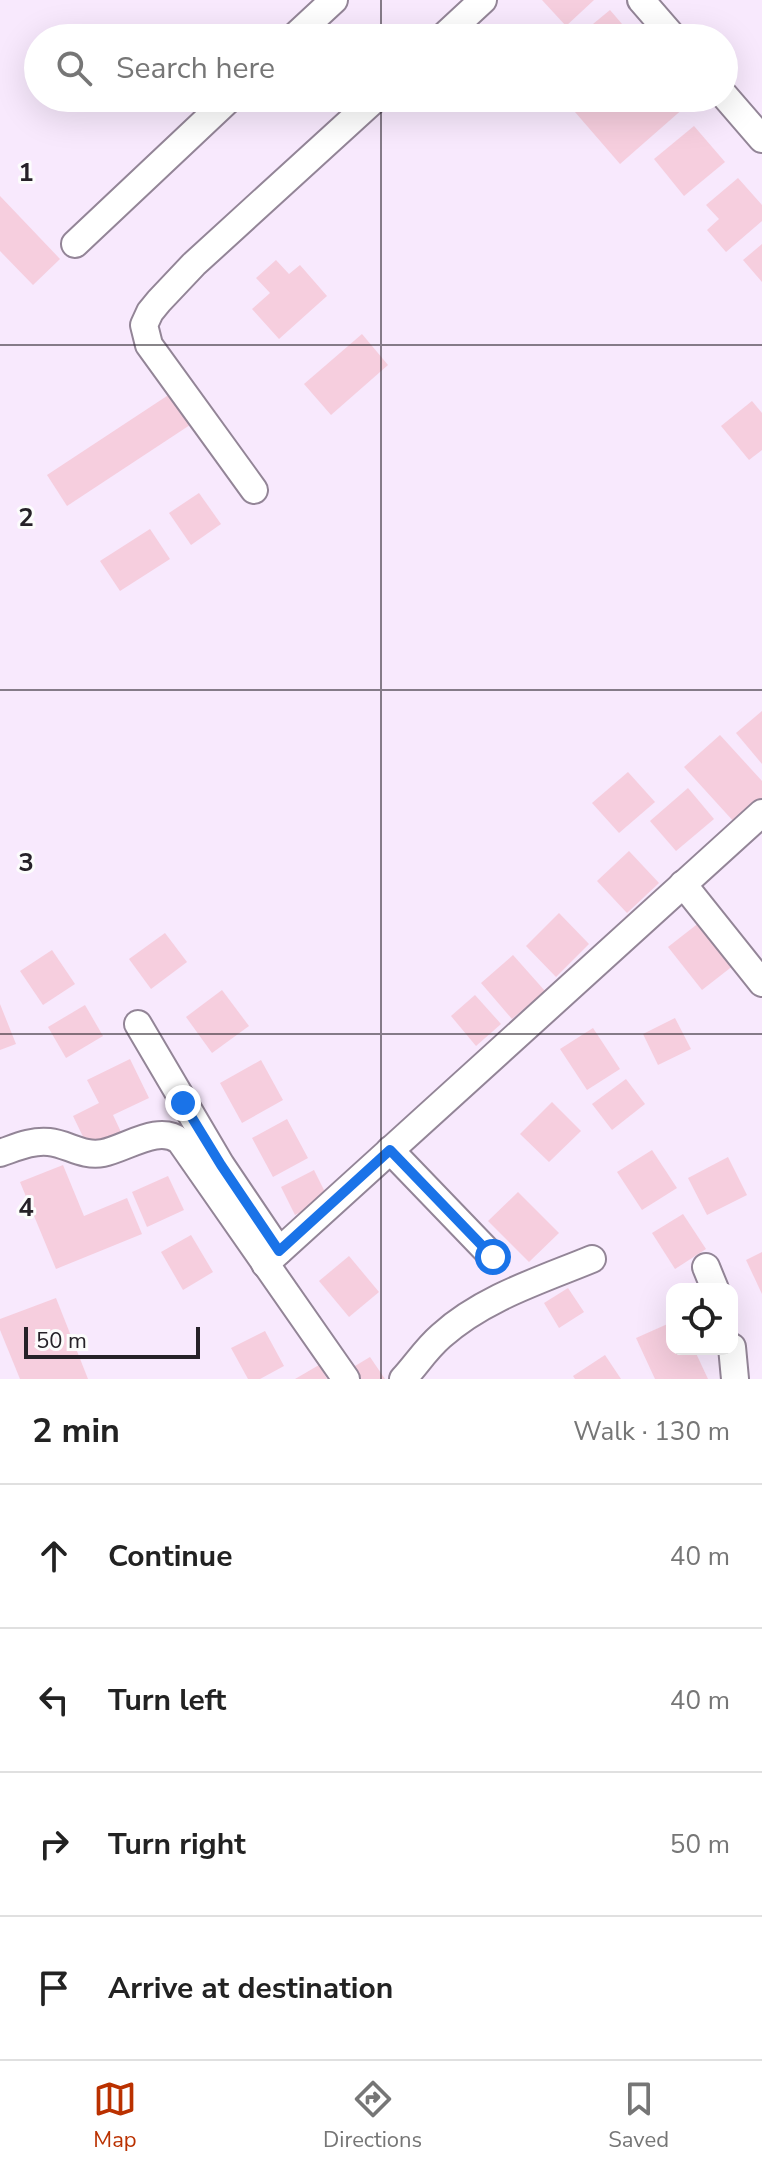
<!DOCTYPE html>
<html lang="en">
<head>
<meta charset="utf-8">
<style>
  body { margin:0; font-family:"Nunito Sans",sans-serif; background:#f2f2f2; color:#222 }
  .controls { position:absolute; right:24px; bottom:24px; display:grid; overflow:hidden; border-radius:16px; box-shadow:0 8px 32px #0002 }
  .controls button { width:72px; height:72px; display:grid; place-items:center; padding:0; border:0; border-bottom:2px solid #e0e0e0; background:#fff; color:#222; font:40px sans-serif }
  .scale { position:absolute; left:24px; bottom:20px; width:176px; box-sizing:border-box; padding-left:8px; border:4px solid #262128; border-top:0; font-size:22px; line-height:28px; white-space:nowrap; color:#262128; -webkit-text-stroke:6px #fcfcfc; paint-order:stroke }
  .stop { position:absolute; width:24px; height:24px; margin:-18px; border:6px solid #1a73e8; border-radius:50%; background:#fff }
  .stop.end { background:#1a73e8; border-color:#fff; box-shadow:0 2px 8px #0008 }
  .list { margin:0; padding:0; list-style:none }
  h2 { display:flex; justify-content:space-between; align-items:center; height:104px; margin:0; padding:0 32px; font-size:34px }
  h2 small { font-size:26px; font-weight:400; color:#767676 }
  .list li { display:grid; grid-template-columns:52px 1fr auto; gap:24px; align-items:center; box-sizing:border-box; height:144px; padding:0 32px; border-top:2px solid #e0e0e0 }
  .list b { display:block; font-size:30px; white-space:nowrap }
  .list em { font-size:26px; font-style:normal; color:#767676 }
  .icon { flex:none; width:44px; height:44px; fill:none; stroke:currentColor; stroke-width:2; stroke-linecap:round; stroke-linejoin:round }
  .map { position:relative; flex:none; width:762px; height:1379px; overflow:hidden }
  .search { position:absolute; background:#fff; box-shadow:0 8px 32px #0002; left:24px; right:24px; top:24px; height:88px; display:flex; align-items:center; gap:20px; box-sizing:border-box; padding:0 28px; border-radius:44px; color:#767676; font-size:30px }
  .sheet { height:680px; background:#fff }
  nav { display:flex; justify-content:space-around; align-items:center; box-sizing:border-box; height:112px; border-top:2px solid #e0e0e0; background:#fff; font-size:22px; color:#767676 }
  nav a { display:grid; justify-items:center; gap:4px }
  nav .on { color:#ba3100 }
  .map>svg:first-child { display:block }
  .building { fill:#f6cede }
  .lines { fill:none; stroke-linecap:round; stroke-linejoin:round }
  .minor-casing { stroke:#938597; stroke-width:30 }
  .minor { stroke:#fff; stroke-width:26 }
  .route { stroke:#1a73e8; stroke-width:10 }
  .grid { fill:none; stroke:#262128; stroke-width:2; stroke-opacity:0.55 }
  .grid-label { font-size:26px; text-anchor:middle; font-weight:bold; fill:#262128; stroke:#fcfcfc; stroke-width:6; stroke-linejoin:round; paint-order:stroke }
</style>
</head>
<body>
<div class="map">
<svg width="762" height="1379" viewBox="0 0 762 1379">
  <rect width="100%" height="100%" fill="#f8e9fd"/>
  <g class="building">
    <path d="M 542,0 L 594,0 L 566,26 Z"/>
    <path d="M 610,10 L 634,38 L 576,38 Z"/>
    <path d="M 147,27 L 167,27 L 177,38 L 134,38 Z"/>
    <path d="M 592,98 L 677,98 L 685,107 L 620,164 L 575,112 Z"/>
    <path d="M 694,126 L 725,162 L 684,196 L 654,159 Z"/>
    <path d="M 738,178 L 762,205 L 762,221 L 726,252 L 707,230 L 719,219 L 706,205 Z"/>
    <path d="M 0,196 L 60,259 L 33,285 L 0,251 Z"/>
    <path d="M 762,244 L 762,282 L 743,260 Z"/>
    <path d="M 276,260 L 289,274 L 300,265 L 327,296 L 279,339 L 252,309 L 270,293 L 256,278 Z"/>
    <path d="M 362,334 L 388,365 L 331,415 L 304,384 Z"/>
    <path d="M 173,392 L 193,423 L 67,506 L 47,475 Z"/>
    <path d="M 752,401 L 762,413 L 762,450 L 749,460 L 721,426 Z"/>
    <path d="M 199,493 L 221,524 L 191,545 L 169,513 Z"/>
    <path d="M 150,529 L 170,559 L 120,591 L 100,561 Z"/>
    <path d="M 762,711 L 762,764 L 736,733 Z"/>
    <path d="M 720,735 L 762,781 L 762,798 L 735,823 L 684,767 Z"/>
    <path d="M 628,772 L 655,802 L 619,833 L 592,803 Z"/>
    <path d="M 688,788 L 714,819 L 676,851 L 650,821 Z"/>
    <path d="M 629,851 L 659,883 L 627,913 L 597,881 Z"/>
    <path d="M 559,913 L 589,944 L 556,977 L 526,946 Z"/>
    <path d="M 700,922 L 734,965 L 702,990 L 668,947 Z"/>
    <path d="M 165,933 L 187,962 L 151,989 L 129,959 Z"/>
    <path d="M 52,950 L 75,984 L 43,1005 L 20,971 Z"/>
    <path d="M 513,955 L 545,991 L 512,1019 L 481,983 Z"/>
    <path d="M 222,990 L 249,1026 L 212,1053 L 186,1017 Z"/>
    <path d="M 475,995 L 501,1024 L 476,1046 L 451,1016 Z"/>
    <path d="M 0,1004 L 16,1044 L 0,1050 Z"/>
    <path d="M 85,1005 L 103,1036 L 66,1058 L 48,1027 Z"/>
    <path d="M 675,1018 L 691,1049 L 658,1065 L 643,1034 Z"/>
    <path d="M 593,1028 L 620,1069 L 587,1090 L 560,1049 Z"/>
    <path d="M 130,1059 L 149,1098 L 113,1115 L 121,1132 L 88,1147 L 73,1116 L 99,1103 L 87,1080 Z"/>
    <path d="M 261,1060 L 283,1100 L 242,1123 L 220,1083 Z"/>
    <path d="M 626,1079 L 645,1104 L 612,1130 L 592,1104 Z"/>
    <path d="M 552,1102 L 581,1131 L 549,1162 L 520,1134 Z"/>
    <path d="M 287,1119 L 308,1158 L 273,1177 L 252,1138 Z"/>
    <path d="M 652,1150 L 677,1188 L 642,1210 L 617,1172 Z"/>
    <path d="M 728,1157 L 747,1195 L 707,1215 L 688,1178 Z"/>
    <path d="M 63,1165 L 84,1216 L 127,1198 L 142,1234 L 56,1269 L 20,1182 Z"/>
    <path d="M 314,1170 L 328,1198 L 295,1215 L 281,1187 Z"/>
    <path d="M 168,1176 L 184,1210 L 147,1227 L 132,1192 Z"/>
    <path d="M 518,1192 L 559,1233 L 529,1262 L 488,1221 Z"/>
    <path d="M 683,1214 L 706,1249 L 675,1269 L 652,1233 Z"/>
    <path d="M 191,1235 L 213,1272 L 183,1290 L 161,1252 Z"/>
    <path d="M 762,1252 L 762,1294 L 746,1260 Z"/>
    <path d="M 349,1256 L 379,1292 L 349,1317 L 319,1281 Z"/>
    <path d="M 568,1288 L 584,1312 L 559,1328 L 544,1303 Z"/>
    <path d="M 56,1298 L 88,1379 L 20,1379 L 0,1330 L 0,1319 Z"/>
    <path d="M 672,1322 L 672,1349 L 694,1349 L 708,1379 L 655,1379 L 636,1338 Z"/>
    <path d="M 265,1331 L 284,1366 L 260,1379 L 248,1379 L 231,1348 Z"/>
    <path d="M 605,1355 L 621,1379 L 575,1379 L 573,1376 Z"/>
    <path d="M 370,1357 L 385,1379 L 357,1379 L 350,1369 Z"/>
    <path d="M 319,1365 L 327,1379 L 295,1379 Z"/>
  </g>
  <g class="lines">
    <defs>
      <g id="minor">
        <path d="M 641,0 L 674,38"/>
        <path d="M 293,38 L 334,0"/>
        <path d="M 442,38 L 483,0"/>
        <path d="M 724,95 L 762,139"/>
        <path d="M 75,244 L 230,98"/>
        <path d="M 254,490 L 149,345 L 144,325 L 150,312 L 159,301 L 194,264 L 376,98"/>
        <path d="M 683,884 L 762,983"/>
        <path d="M 138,1024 L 221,1165 L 279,1251"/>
        <path d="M 390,1150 L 493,1257"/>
        <path d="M 0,1153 C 15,1148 32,1140 49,1142 C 68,1144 83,1157 103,1153 C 127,1148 159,1124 180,1141 L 346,1379"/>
        <path d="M 265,1264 L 762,813"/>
        <path d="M 706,1267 L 715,1289"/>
        <path d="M 732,1347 L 735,1379"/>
        <path d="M 403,1379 C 416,1365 426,1349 441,1336 C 483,1298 541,1280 592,1259"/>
      </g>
    </defs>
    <use href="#minor" class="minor-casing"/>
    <use href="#minor" class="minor"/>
  </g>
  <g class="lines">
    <path class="route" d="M 183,1103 L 221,1165 L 279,1251 L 390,1150 L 493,1257"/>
  </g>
  <path class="grid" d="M 381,0 L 381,38M 381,98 L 381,1379M 0,345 L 762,345M 0,690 L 762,690M 0,1034 L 762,1034"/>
  <g class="grid-label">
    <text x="26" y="181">1</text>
    <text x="26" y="526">2</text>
    <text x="26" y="871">3</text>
    <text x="26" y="1216">4</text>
  </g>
</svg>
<div class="controls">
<button><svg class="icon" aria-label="locate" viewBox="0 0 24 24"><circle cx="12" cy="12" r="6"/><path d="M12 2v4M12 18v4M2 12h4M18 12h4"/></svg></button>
</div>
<div class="scale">50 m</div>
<div class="stop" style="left:493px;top:1257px"></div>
<div class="stop end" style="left:183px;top:1103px"></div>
<div class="search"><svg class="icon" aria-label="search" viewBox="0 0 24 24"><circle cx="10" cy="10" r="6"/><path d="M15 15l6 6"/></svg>Search here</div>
</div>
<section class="sheet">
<h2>2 min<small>Walk · 130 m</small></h2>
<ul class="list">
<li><svg class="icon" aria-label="ahead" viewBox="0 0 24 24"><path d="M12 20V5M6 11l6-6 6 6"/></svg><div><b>Continue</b></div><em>40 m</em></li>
<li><svg class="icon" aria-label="left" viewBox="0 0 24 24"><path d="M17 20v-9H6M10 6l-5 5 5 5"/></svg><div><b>Turn left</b></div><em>40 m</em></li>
<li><svg class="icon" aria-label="right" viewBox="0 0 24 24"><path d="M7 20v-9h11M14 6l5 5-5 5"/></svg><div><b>Turn right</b></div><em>50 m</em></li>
<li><svg class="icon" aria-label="arrive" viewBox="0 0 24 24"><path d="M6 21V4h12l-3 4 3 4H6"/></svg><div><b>Arrive at destination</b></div></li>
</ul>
</section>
<nav>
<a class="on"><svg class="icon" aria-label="map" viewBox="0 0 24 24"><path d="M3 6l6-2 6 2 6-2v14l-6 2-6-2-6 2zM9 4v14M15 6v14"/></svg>Map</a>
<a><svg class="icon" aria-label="directions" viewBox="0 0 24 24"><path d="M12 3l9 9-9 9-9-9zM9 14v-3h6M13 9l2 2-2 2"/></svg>Directions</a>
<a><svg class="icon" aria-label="saved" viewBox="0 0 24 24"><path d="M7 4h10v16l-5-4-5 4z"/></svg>Saved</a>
</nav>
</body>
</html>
